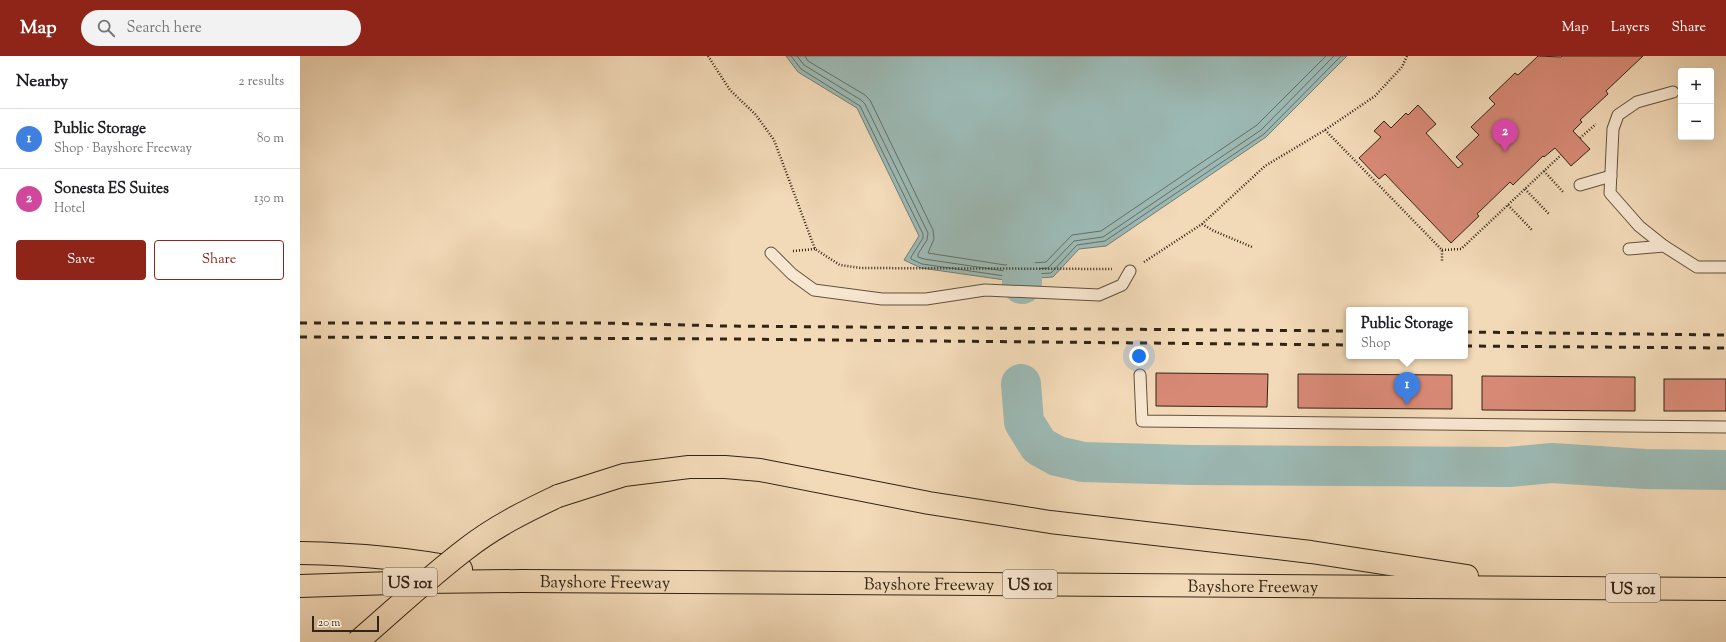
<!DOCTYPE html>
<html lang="en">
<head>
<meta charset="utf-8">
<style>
  body { margin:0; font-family:"Sorts Mill Goudy",serif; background:#f2f2f2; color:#202124 }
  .controls { position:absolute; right:12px; top:12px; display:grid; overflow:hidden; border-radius:4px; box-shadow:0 4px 16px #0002 }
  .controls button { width:36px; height:36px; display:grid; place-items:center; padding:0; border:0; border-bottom:1px solid #e0e0e0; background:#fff; color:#202124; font:20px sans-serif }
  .scale { position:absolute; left:12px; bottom:10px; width:67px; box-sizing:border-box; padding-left:4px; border:2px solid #312415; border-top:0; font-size:11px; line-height:14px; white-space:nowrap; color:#312415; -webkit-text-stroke:3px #f7e6d0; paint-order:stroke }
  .you { position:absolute; left:839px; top:300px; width:14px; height:14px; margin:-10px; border:3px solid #fff; border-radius:50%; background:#1a73e8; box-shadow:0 0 0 6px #1a73e833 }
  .badge { display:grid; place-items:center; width:26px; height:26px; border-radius:50%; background:#8f2418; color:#fff; font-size:13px; font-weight:700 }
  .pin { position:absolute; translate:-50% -33px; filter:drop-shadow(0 1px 2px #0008) }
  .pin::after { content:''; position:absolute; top:21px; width:14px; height:12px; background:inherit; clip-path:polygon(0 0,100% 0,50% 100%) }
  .popup { position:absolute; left:1046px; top:251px; width:122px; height:52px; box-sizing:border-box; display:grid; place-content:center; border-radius:4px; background:#fff; filter:drop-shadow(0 1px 3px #0005); font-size:13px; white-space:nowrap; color:#757577 }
  .popup b { font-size:15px; color:#202124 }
  .popup::after { content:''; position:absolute; left:50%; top:100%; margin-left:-8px; border:8px solid transparent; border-top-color:#fff }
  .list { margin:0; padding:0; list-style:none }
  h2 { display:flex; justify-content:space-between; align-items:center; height:52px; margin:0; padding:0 16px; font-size:17px }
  h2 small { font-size:13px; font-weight:400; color:#757577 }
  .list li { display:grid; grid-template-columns:26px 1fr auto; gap:12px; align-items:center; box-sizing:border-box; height:60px; padding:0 16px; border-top:1px solid #e0e0e0 }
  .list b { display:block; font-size:15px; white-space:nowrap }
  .list p { margin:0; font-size:13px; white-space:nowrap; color:#757577 }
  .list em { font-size:13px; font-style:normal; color:#757577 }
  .actions { display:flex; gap:8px; padding:12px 16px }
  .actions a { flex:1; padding:9px 0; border:1px solid #8f2418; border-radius:4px; text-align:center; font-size:14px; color:#8f2418 }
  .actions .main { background:#8f2418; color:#fff }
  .icon { flex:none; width:22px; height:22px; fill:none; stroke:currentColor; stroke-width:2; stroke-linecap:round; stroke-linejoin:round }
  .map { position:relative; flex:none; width:1426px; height:586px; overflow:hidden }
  header { display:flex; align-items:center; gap:24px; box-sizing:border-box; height:56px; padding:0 20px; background:#8f2418; color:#fff }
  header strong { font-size:19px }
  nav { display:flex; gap:22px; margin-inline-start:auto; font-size:14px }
  .search { width:280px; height:36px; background:#f2f2f2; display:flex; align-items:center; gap:10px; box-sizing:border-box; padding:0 14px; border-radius:22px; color:#757577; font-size:15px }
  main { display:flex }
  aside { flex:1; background:#fff }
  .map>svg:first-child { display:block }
  .water { fill:#9cb9b4; stroke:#717d74 }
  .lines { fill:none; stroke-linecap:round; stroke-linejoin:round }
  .shore { stroke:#666e64; stroke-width:1 }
  .river { stroke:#9cb9b4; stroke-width:40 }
  .building { fill:#d78976; stroke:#312415 }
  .lane-casing { stroke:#61513e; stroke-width:13 }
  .highway-casing { stroke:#312415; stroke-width:24 }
  .path { stroke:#312415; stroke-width:2.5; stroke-dasharray:1 2; stroke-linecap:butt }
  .lane { stroke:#f7e6d0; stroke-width:11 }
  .highway { stroke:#f2d9b7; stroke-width:22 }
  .rail { stroke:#312415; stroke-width:3; stroke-dasharray:7 7; stroke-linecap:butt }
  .highway-bridge-casing { stroke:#312415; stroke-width:24; stroke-linecap:butt }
  .highway-bridge { stroke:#f2d9b7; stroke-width:22 }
  .labels { text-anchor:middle; stroke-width:3; stroke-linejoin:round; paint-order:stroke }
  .shield { fill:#f7e6d0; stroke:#6c5e4d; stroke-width:1 }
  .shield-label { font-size:16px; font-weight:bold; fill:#312415 }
  .street-label { font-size:17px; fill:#312415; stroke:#f7e6d0 }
</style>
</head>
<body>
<header>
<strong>Map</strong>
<div class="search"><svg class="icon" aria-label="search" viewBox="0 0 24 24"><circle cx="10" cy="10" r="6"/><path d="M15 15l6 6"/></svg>Search here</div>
<nav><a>Map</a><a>Layers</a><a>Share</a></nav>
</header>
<main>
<aside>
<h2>Nearby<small>2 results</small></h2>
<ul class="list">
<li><span class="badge" style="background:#3f7fe0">1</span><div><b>Public Storage</b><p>Shop · Bayshore Freeway</p></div><em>80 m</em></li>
<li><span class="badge" style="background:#d1479c">2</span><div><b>Sonesta ES Suites</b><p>Hotel</p></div><em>130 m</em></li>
</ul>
<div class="actions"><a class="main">Save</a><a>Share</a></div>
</aside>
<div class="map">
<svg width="1426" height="586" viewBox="0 0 1426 586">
  <rect width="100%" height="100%" fill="#f2d9b7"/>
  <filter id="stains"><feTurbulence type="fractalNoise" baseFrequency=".005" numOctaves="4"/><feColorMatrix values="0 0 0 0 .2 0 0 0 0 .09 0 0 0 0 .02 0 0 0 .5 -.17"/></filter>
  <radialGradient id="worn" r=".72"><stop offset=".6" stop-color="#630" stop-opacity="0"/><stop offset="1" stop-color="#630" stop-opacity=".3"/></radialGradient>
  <path class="water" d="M 486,0 L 1047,0 L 966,81 L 806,190 L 779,193 L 753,221 L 705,224 L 621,212 L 604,204 L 619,180 L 557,52 L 498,16 Z"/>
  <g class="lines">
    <g class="shore">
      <path d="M 491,0 L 501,13 L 560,50 L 623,178 L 623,182 L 611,201 L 611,203 L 622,208 L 705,220 L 751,217 L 777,189 L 805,185 L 964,78 L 1041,0"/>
      <path d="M 497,0 L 504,9 L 561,44 L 565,48 L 628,177 L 627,184 L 618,198 L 618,201 L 624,203 L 705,215 L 748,212 L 774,185 L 803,181 L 961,74 L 1034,0"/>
      <path d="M 505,0 L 508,5 L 565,39 L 570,44 L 633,174 L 634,183 L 628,197 L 705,209 L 746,206 L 772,179 L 801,175 L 957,69 L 1026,0"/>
    </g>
    <g class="river">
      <path d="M 722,228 L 722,222"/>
      <path d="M 721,328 L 724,366 L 739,390 L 757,400 L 783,406 L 890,409 L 1209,411 L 1252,407 L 1345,413 L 1426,414"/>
    </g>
  </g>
  <g class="building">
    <path d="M 1238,0 L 1261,1 L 1262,0 L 1343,0 L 1306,35 L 1308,38 L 1280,64 L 1282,66 L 1273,75 L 1290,93 L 1271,110 L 1255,92 L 1244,101 L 1243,100 L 1213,129 L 1210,126 L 1177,158 L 1179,160 L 1151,187 L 1085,118 L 1079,123 L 1059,102 L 1081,81 L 1074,75 L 1084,65 L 1091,72 L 1106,57 L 1108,59 L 1118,49 L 1136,68 L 1126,77 L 1158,112 L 1163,108 L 1156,101 L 1179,79 L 1171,71 L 1195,48 L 1189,42 L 1215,17 L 1218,19 Z"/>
    <path d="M 856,317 L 968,318 L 967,351 L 856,350 Z"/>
    <path d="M 998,318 L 1152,319 L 1152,353 L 998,352 Z"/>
    <path d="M 1182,320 L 1335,321 L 1335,355 L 1182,354 Z"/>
    <rect x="1364" y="323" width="62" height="32"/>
  </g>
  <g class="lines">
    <defs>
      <g id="lane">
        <path d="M 1373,36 L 1337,46 L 1318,59 L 1313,73 L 1310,137 L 1339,170 L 1364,190 L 1397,211 L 1426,211"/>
        <path d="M 1280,129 L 1311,120"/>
        <path d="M 1329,193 L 1364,190"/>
        <path d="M 471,197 L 492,218 L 514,234 L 582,243 L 626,243 L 685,234 L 799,239 L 822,229 L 830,215"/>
        <path d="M 840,319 L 842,365 L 1426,371"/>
      </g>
      <g id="highway">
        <path d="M 258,440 L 324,419 L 389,411 L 425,411 L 460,414 L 629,447 L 750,466 L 1011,496 L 1167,520"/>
        <path d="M 0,497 C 55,498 107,502 161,513"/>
        <path id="s1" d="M 0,530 L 123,526 L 221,525 L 1426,533"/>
      </g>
    </defs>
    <use href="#lane" class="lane-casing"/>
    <use href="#highway" class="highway-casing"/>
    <g class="path">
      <path d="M 408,0 L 430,34 L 456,59 L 474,84 L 515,193 L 540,209 L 561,212 L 812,213"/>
      <path d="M 1025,74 L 1142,194 L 1142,205"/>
      <path d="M 1280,82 L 1296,68"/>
      <path d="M 1244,115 L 1264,137"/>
      <path d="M 1225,133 L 1249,158"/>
      <path d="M 1208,149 L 1232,174"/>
      <path d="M 902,168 L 914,175 L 952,191"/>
      <path d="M 1142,194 L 1161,193 L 1261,99"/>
      <path d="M 493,195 L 515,193"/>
      <path d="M 844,206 L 902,168 L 965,110 L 1025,74 L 1075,40 L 1102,11 L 1107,0"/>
    </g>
    <use href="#lane" class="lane"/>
    <use href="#highway" class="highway"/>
    <g class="rail">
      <path d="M 0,267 L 302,267 L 425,270 L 1049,275"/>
      <path d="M 1165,276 L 1426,279"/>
      <path d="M 0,281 L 429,283 L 1049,289"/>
      <path d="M 1165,290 L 1426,292"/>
    </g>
    <defs>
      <path id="highway-bridge" d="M 57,586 C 93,555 128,522 166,493 C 194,471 226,455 258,440"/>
    </defs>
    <use href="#highway-bridge" class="highway-bridge-casing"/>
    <use href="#highway-bridge" class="highway-bridge"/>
  </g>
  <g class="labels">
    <g class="shield">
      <rect x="83" y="512" width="54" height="28" rx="3"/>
      <rect x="703" y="514" width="54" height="28" rx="3"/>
      <rect x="1306" y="518" width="54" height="28" rx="3"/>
    </g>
    <g class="shield-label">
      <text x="110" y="532">US 101</text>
      <text x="730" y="534">US 101</text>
      <text x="1333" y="538">US 101</text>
    </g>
    <g class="street-label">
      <text dy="6" stroke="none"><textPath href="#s1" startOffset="305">Bayshore Freeway</textPath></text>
      <text dy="6" stroke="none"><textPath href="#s1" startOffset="629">Bayshore Freeway</textPath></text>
      <text dy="6" stroke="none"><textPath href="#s1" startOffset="953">Bayshore Freeway</textPath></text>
    </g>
  </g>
  <rect width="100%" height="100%" filter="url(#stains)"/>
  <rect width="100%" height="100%" fill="url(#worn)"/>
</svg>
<div class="controls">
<button>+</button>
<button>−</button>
</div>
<div class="scale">20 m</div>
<div class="you"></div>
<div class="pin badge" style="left:1107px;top:349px;background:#3f7fe0">1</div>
<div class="popup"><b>Public Storage</b>Shop</div>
<div class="pin badge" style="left:1205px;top:96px;background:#d1479c">2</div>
</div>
</main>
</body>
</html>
